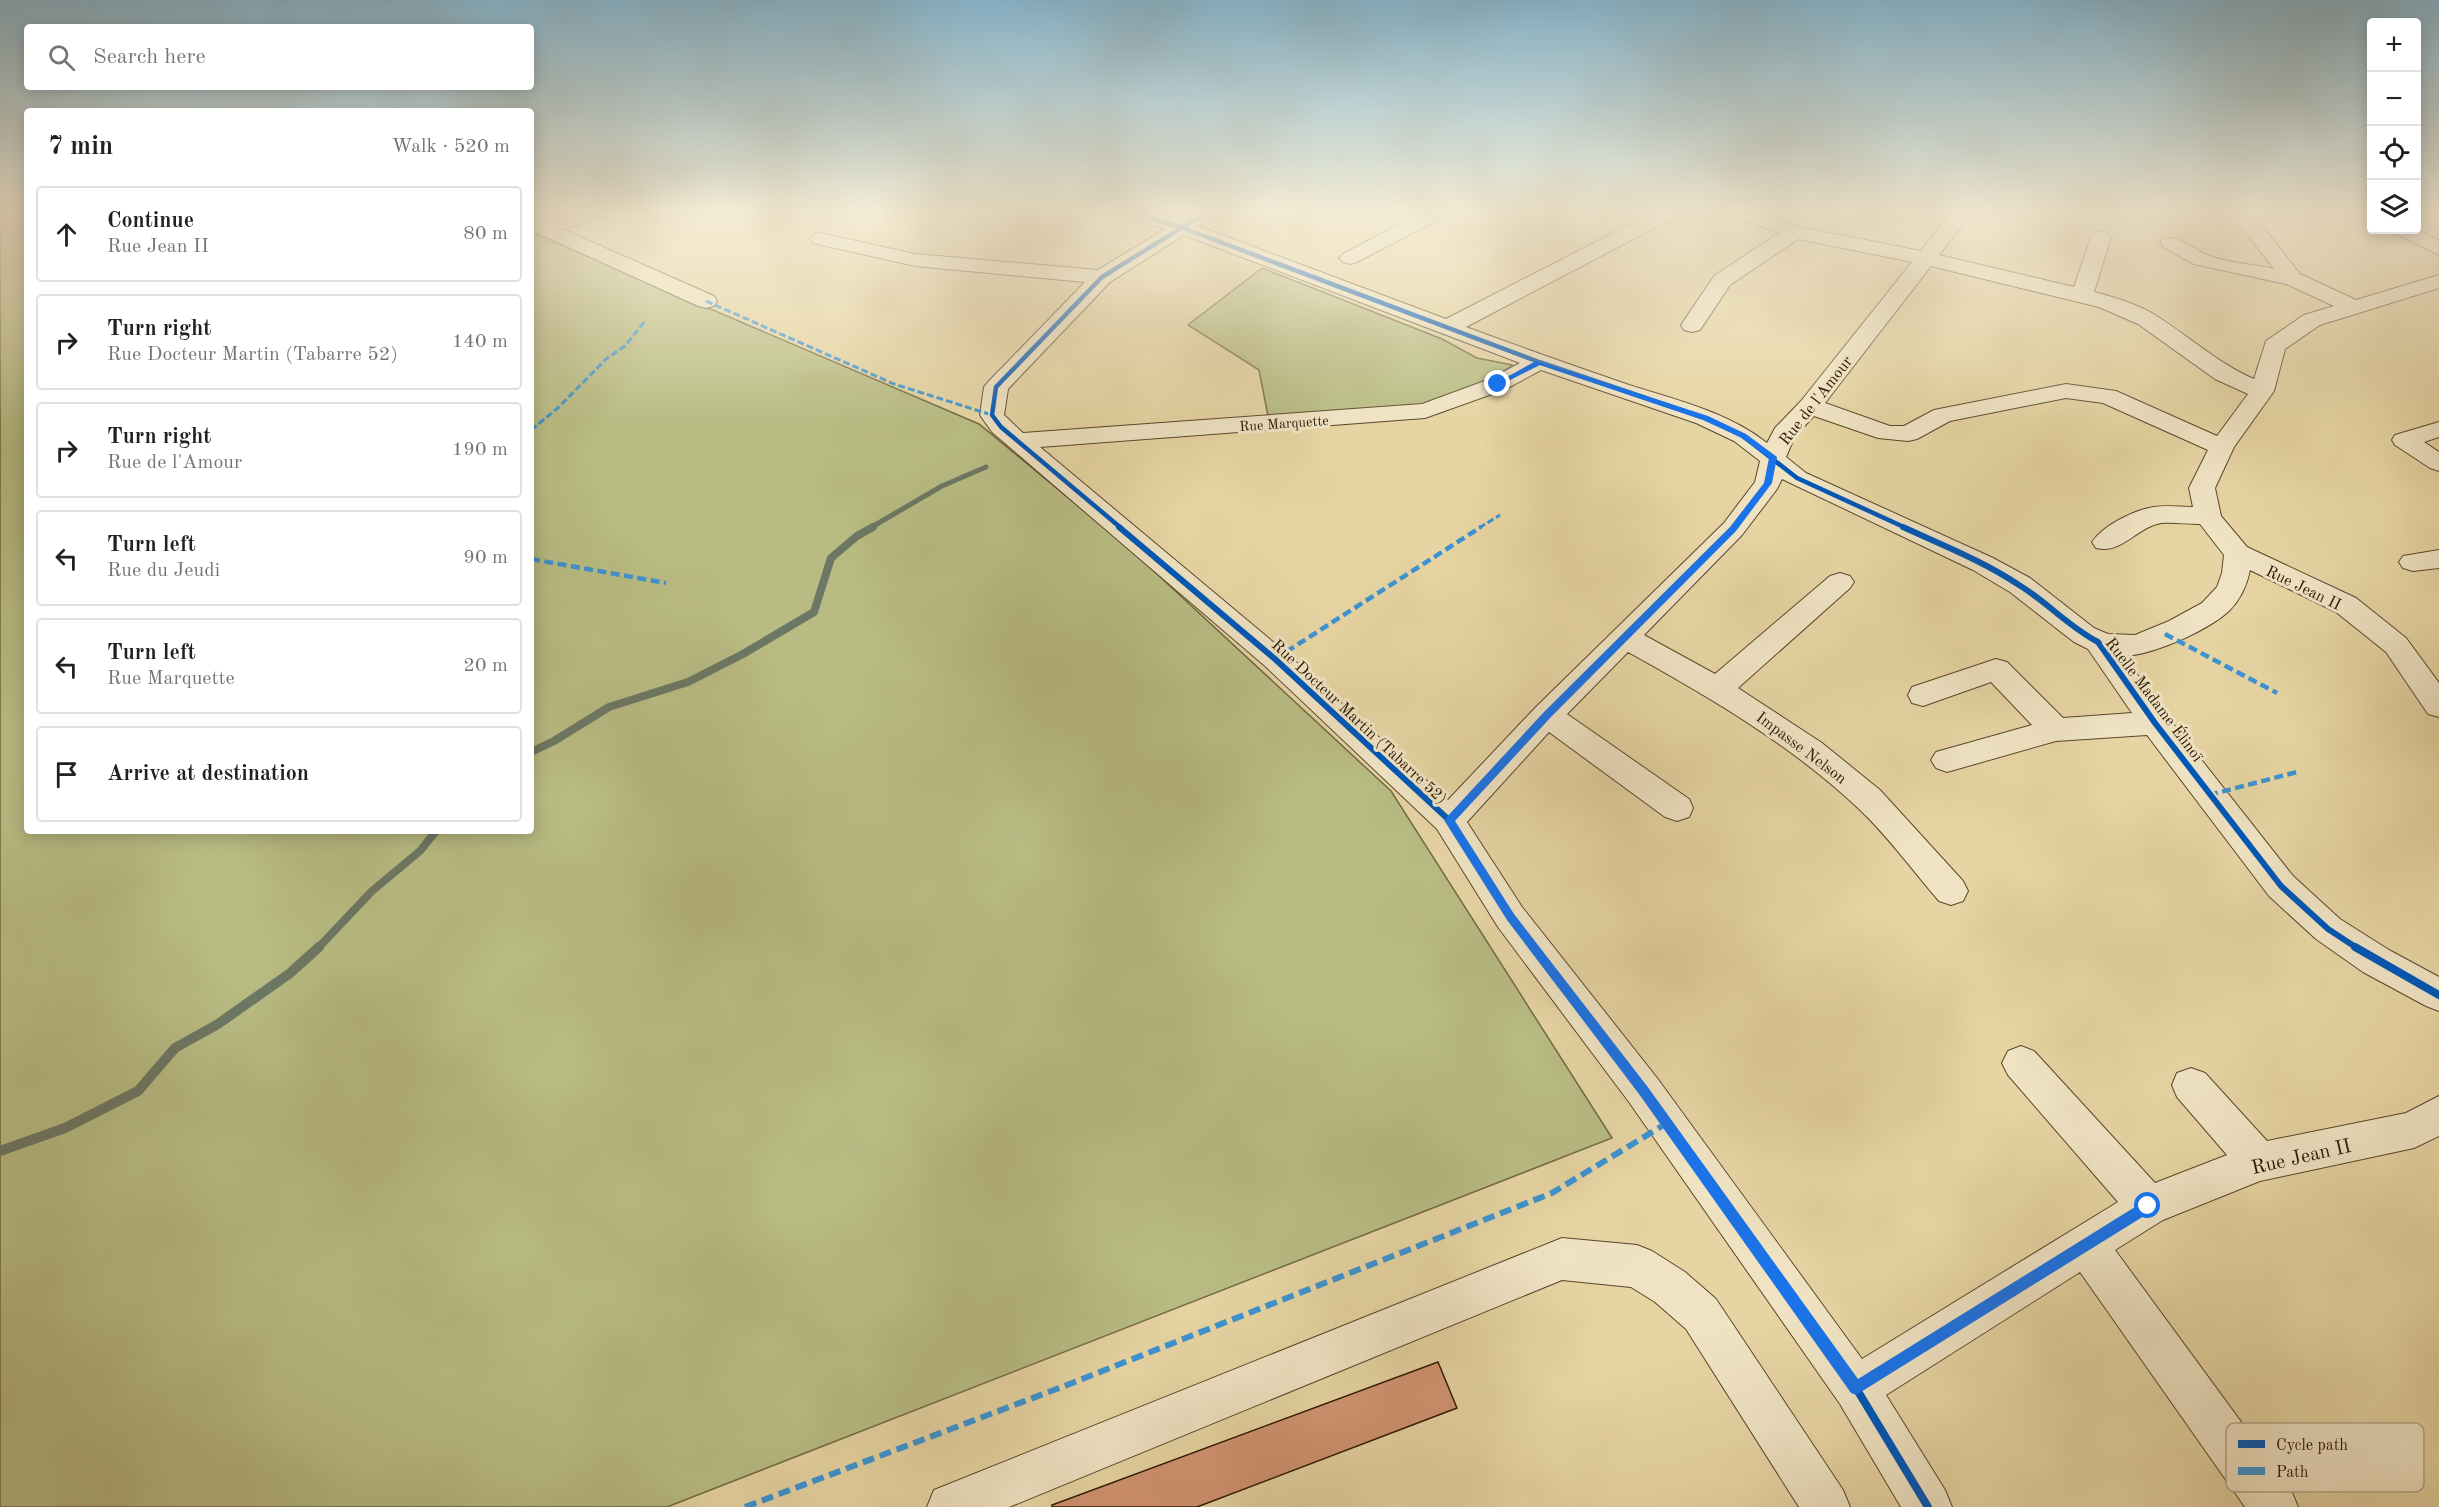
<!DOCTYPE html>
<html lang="en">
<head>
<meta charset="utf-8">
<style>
  body { margin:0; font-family:"Old Standard TT",serif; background:#f6f6f6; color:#202124 }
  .controls { position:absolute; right:18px; top:18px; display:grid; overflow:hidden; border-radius:6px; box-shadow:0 3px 15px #0003 }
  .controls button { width:54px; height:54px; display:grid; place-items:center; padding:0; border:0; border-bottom:2px solid #e0e0e0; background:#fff; color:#202124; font:30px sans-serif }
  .stop { position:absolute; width:18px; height:18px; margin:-14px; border:4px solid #1a73e8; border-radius:50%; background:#fff }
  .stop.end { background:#1a73e8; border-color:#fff; box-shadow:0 2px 6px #0008 }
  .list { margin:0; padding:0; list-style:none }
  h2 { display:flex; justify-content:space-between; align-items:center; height:78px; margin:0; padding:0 24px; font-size:26px }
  h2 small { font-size:20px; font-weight:400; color:#757577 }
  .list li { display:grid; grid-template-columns:39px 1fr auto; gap:18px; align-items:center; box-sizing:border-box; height:96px; margin:0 12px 12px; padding:0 12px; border:2px solid #e0e0e0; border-radius:6px }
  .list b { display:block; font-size:22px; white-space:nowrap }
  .list p { margin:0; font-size:20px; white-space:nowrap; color:#757577 }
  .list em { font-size:20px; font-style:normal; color:#757577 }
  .icon { flex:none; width:33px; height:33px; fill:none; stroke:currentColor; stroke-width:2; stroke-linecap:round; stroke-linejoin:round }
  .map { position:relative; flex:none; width:2439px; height:1507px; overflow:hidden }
  .search { position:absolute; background:#fff; box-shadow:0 3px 15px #0003; left:24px; top:24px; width:510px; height:66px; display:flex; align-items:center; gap:15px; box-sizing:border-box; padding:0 21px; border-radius:6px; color:#757577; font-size:22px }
  .panel { position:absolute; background:#fff; box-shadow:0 3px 15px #0003; left:24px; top:108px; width:510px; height:726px; border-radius:6px }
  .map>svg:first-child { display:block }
  .green { fill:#b8bc83; stroke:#726a43; stroke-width:1.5 }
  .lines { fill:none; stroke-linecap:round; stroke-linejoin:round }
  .stream-far2 { stroke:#6c7865; stroke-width:5 }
  .stream-far1 { stroke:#6c7865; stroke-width:8 }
  .stream { stroke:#6c7865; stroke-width:10 }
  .building { fill:#d19371; stroke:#2c1703; stroke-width:1.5 }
  .minor-casing { stroke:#5a462b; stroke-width:2 }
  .minor { fill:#efe3c3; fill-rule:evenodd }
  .quiet-far2 { stroke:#3c93d1; stroke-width:3; stroke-dasharray:7 3; stroke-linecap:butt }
  .quiet-far1 { stroke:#3c93d1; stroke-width:4.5; stroke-dasharray:9 4.5; stroke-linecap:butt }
  .quiet { stroke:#3c93d1; stroke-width:6; stroke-dasharray:12 6; stroke-linecap:butt }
  .cycleway-far2-casing { stroke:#efe3c3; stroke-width:8 }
  .cycleway-far1-casing { stroke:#efe3c3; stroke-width:10 }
  .cycleway-casing { stroke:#efe3c3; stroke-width:11 }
  .cycleway-far2 { stroke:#0057b8; stroke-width:4.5 }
  .cycleway-far1 { stroke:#0057b8; stroke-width:6 }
  .cycleway { stroke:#0057b8; stroke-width:8 }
  .route { fill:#1a73e8 }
  .labels { text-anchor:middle; stroke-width:6; stroke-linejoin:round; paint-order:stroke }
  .far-street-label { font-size:14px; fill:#2c1703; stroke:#efe3c3 }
  .street-label { font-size:16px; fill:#2c1703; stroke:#efe3c3 }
  .near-street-label { font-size:20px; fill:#2c1703; stroke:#efe3c3 }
  .key { fill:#efe3c3; stroke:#b4a689; stroke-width:1.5 }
  .key-label { font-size:16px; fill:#2c1703 }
</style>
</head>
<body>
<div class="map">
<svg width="2439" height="1507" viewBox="0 0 2439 1507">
  <rect width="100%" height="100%" fill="#e6d4a2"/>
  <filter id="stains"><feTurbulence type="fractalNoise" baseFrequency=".00333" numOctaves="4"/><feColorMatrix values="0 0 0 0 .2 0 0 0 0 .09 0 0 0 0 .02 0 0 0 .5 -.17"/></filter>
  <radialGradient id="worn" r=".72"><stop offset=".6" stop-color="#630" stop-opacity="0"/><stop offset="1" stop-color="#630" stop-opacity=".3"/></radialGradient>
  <g class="green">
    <path d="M 0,212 L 27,212 L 27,831 L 531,831 L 531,232 L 979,424 L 1129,548 L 1391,791 L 1612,1138 L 667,1507 L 0,1507 Z"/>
    <path d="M 1262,268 L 1442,339 L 1477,358 L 1512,365 L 1490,382 L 1411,408 L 1268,416 L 1259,370 L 1188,325 Z"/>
  </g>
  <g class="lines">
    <path class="stream-far2" d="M 870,528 L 942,486 L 986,467"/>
    <g class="stream-far1">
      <path d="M 531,752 L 554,741 L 609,707 L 688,682 L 743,654 L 814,612 L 831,558 L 857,536 L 873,527"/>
      <path d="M 318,948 L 372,891 L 420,851 L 436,831"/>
    </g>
    <path class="stream" d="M 0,1151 L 65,1128 L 138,1091 L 175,1048 L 218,1024 L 289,974 L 319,947"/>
  </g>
  <path class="building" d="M 1438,1362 L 1457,1408 L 1197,1507 L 1052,1507 L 1052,1505 Z"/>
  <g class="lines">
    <defs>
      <g id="minor">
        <path d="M 573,212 L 606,212 L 603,216 L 562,229 L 714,296 L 717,301 L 714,306 L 706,308 L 698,306 L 531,230 L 531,216 L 545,221 Z"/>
        <path d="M 1123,212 L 1155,212 L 1179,220 L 1192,212 L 1217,212 L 1198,226 L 1446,319 L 1654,212 L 1680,212 L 1677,216 L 1466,327 C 1520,347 1574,366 1629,385 C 1676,400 1728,412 1767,443 L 1775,428 L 1801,401 L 1912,262 L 1798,239 L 1730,285 L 1700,330 L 1692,332 L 1684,330 L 1681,325 L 1714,276 L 1779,233 L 1734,216 L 1731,212 L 1761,212 L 1799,227 L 1921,251 L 1951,212 L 1972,212 L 1939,255 L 2074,287 L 2091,237 L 2094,233 L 2101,231 L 2108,233 L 2111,237 L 2094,292 C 2114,297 2137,304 2155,315 C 2189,336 2217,363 2254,379 L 2266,341 L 2304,315 L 2334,306 L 2286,284 L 2194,264 L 2163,247 L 2160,243 L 2163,239 C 2179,235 2191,247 2205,254 C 2225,263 2253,264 2274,269 L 2230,212 L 2251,212 L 2300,274 L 2356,300 L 2439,275 L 2439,288 L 2320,325 L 2285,349 L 2274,391 L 2234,447 L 2215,488 L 2221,516 L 2247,547 L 2356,598 L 2406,638 L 2439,683 L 2439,717 L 2428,714 L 2386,652 L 2336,612 L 2250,570 C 2247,585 2240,600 2229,611 C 2207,631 2153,655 2124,656 L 2166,715 L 2293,876 L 2340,919 L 2389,950 L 2439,977 L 2439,1011 L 2426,1006 L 2363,972 L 2316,939 L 2269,896 L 2147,735 L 2056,741 L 1947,772 L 1936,768 L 1931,760 L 1936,752 L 2032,725 L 1991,682 L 1923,706 L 1912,703 L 1908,695 L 1912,687 L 1996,659 L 2007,662 L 2063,718 L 2132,713 L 2088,649 L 2074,642 L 2010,592 L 1973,570 L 1782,479 L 1777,489 L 1742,535 L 1644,635 L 1715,674 L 1830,576 L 1840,573 L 1850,576 L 1854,582 L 1850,588 L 1738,688 L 1822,743 L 1880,790 L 1963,881 L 1968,891 L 1963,901 L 1951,905 L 1939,901 C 1912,870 1888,836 1858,808 C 1790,744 1709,697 1628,652 L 1567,714 L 1689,799 L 1693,808 L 1689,817 L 1677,821 L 1665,817 L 1549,732 L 1467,822 L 1522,907 L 1657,1078 L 1862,1359 L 2118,1202 L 2008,1075 L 2002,1063 L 2008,1051 L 2021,1046 L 2034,1051 L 2155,1183 L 2227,1155 L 2177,1097 L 2172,1085 L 2177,1073 L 2191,1068 L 2205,1073 L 2267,1141 L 2406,1113 L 2439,1096 L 2439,1136 L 2414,1148 L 2260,1181 L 2163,1220 L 2115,1250 L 2291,1490 L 2298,1507 L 2245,1507 L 2080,1272 L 1886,1395 L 1945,1490 L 1952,1507 L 1901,1507 L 1840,1404 L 1629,1102 L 1498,927 L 1437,829 L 1265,666 L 992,432 L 980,415 L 984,387 L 988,382 L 1085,282 L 915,266 L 813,243 L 810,239 L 813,235 L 820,233 L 915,254 L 1098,270 L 1165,229 L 1126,216 ZM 1184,235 L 1520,363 L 1490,379 L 1422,404 L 1023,433 L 1004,415 L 1008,389 L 1110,282 ZM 1931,266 L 2099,307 L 2138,324 L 2215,379 L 2248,394 L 2217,436 L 2116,391 L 2066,384 L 1934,410 L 1904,426 L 1890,426 L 1825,403 ZM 1541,370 L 1696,423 L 1734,441 L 1760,461 L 1755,482 L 1724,523 L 1536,707 L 1448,800 L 1285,652 L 1040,447 L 1425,418 L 1506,389 ZM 2066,398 L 2103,403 L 2208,450 L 2189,488 L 2193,507 C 2181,507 2167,505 2154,507 C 2134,510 2104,525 2092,542 L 2096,548 C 2121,555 2137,527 2161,523 C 2173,522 2187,524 2200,524 L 2224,555 L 2222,573 L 2217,587 L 2202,603 L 2169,621 L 2135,635 L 2108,634 L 2094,628 L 2030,578 L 1993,558 L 1806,473 L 1786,457 L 1795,436 L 1814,416 L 1878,438 L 1908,441 L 1917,439 L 1950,421 Z"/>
        <path d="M 1422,212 L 1448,212 L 1445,216 L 1357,262 L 1350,264 L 1343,262 L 1339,258 L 1343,254 Z"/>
        <path d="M 2416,229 L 2439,241 L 2439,255 L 2397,234 L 2394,230 Z"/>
        <path d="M 2439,422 L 2439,437 L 2424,442 L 2439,452 L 2439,471 L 2430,468 L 2395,445 L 2392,440 L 2395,435 Z"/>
        <path d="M 2439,550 L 2439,568 L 2413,571 L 2403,568 L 2399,562 L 2403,556 Z"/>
        <path d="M 1562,1238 L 1637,1245 L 1652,1251 L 1685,1272 L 1716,1299 L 1843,1490 L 1850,1507 L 1799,1507 L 1686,1329 L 1655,1302 L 1631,1287 L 1562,1280 L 1009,1507 L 927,1507 L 934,1490 Z"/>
      </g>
    </defs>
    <use href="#minor" class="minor-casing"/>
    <use href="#minor" class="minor"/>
    <g class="quiet-far2">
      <path d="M 706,301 L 894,384 L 992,415"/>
      <path d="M 531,430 L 559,407 L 606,359 L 625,346 L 645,321"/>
      <path d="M 1479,528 L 1500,515"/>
    </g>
    <g class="quiet-far1">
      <path d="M 531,559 L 666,583"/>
      <path d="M 2165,634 L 2277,693"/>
      <path d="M 1275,659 L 1481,527"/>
      <path d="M 2209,795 L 2297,772"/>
    </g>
    <path class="quiet" d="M 745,1507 L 1067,1385 L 1552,1193 L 1667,1123"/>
    <defs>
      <g id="cycleway-far2">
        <path d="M 1133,212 L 1183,228 L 1539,362 L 1705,418 L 1743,436 L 1797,478 L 1906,528"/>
        <path d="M 1121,528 L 1001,427 L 992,415 L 996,387 L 1102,277 L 1207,212"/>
      </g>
      <g id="cycleway-far1">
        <path d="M 1119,527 L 1275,659 L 1449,820 L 1510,917 L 1534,948"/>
        <path d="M 1903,527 C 1942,545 1983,561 2019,585 C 2047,602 2069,627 2098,642 L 2155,723 L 2281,886 L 2328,929 L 2357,948"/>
      </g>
      <g id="cycleway">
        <path d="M 1533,947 L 1643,1090 L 1856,1388 L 1928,1507"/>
        <path d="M 2355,947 L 2439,995"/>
      </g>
    </defs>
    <use href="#cycleway-far2" class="cycleway-far2-casing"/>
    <use href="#cycleway-far1" class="cycleway-far1-casing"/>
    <use href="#cycleway" class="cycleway-casing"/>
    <use href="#cycleway-far2" class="cycleway-far2"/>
    <use href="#cycleway-far1" class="cycleway-far1"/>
    <use href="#cycleway" class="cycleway"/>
  </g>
  <linearGradient id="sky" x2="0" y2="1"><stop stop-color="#87b6ce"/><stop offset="0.5" stop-color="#f4ecd5"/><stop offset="1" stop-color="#f4ecd5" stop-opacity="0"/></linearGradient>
  <rect width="2439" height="423" fill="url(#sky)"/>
  <path class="route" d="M 1536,361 L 1708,416 L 1746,434 L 1777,457 L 1772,483 L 1736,531 L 1551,717 L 1455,821 L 1514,914 L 1647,1086 L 1858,1379 L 2143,1202 L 2148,1200 L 2152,1202 L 2154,1206 L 2152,1211 L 1856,1395 L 1851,1393 L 1639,1094 L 1507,920 L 1444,820 L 1544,712 L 1730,527 L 1764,483 L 1769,458 L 1740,437 L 1703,420 L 1540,365 L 1500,385 L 1494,384 Z"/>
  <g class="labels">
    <g class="far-street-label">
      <text transform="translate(1284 423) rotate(-4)" y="5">Rue Marquette</text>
    </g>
    <g class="street-label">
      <text transform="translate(1815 400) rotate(-52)" y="6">Rue de l'Amour</text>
      <text transform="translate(2304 587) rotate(26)" y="6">Rue Jean II</text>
      <text transform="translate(2155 699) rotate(53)" y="6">Ruelle Madame Élinoï</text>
      <text transform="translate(1360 721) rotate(43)" y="6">Rue Docteur Martin (Tabarre 52)</text>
      <text transform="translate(1802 747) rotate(37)" y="6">Impasse Nelson</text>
    </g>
    <g class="near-street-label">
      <text transform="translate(2301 1156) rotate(-13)" y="7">Rue Jean II</text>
    </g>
  </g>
  <rect x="2226" y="1423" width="198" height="69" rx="9" class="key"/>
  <rect x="2238" y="1440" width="27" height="8" fill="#0057b8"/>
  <rect x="2238" y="1467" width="27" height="8" fill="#3c93d1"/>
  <g class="key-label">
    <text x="2276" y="1450">Cycle path</text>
    <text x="2276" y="1477">Path</text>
  </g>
  <rect width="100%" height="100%" filter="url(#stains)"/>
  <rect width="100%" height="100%" fill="url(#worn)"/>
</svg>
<div class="controls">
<button>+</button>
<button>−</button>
<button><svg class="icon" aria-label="locate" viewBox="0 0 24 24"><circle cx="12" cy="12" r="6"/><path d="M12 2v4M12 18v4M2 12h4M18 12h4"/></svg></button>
<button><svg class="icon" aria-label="layers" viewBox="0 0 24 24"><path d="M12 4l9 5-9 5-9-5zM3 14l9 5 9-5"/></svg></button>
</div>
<div class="stop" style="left:2148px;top:1206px"></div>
<div class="stop end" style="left:1498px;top:384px"></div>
<div class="search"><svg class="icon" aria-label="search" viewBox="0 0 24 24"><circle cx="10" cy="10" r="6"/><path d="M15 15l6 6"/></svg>Search here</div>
<section class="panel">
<h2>7 min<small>Walk · 520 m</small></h2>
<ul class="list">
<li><svg class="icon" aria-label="ahead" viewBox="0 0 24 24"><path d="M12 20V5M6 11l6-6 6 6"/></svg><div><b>Continue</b><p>Rue Jean II</p></div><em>80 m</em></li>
<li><svg class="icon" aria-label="right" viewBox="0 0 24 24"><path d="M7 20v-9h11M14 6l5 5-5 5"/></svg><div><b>Turn right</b><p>Rue Docteur Martin (Tabarre 52)</p></div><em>140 m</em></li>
<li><svg class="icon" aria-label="right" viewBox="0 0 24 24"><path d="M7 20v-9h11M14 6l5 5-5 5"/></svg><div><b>Turn right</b><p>Rue de l'Amour</p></div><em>190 m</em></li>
<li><svg class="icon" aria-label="left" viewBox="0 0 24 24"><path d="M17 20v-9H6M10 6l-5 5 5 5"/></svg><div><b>Turn left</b><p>Rue du Jeudi</p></div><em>90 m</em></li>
<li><svg class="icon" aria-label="left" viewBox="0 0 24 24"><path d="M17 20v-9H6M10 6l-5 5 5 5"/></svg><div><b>Turn left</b><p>Rue Marquette</p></div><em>20 m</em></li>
<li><svg class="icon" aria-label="arrive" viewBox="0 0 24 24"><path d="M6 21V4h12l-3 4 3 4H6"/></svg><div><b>Arrive at destination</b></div></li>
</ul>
</section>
</div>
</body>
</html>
